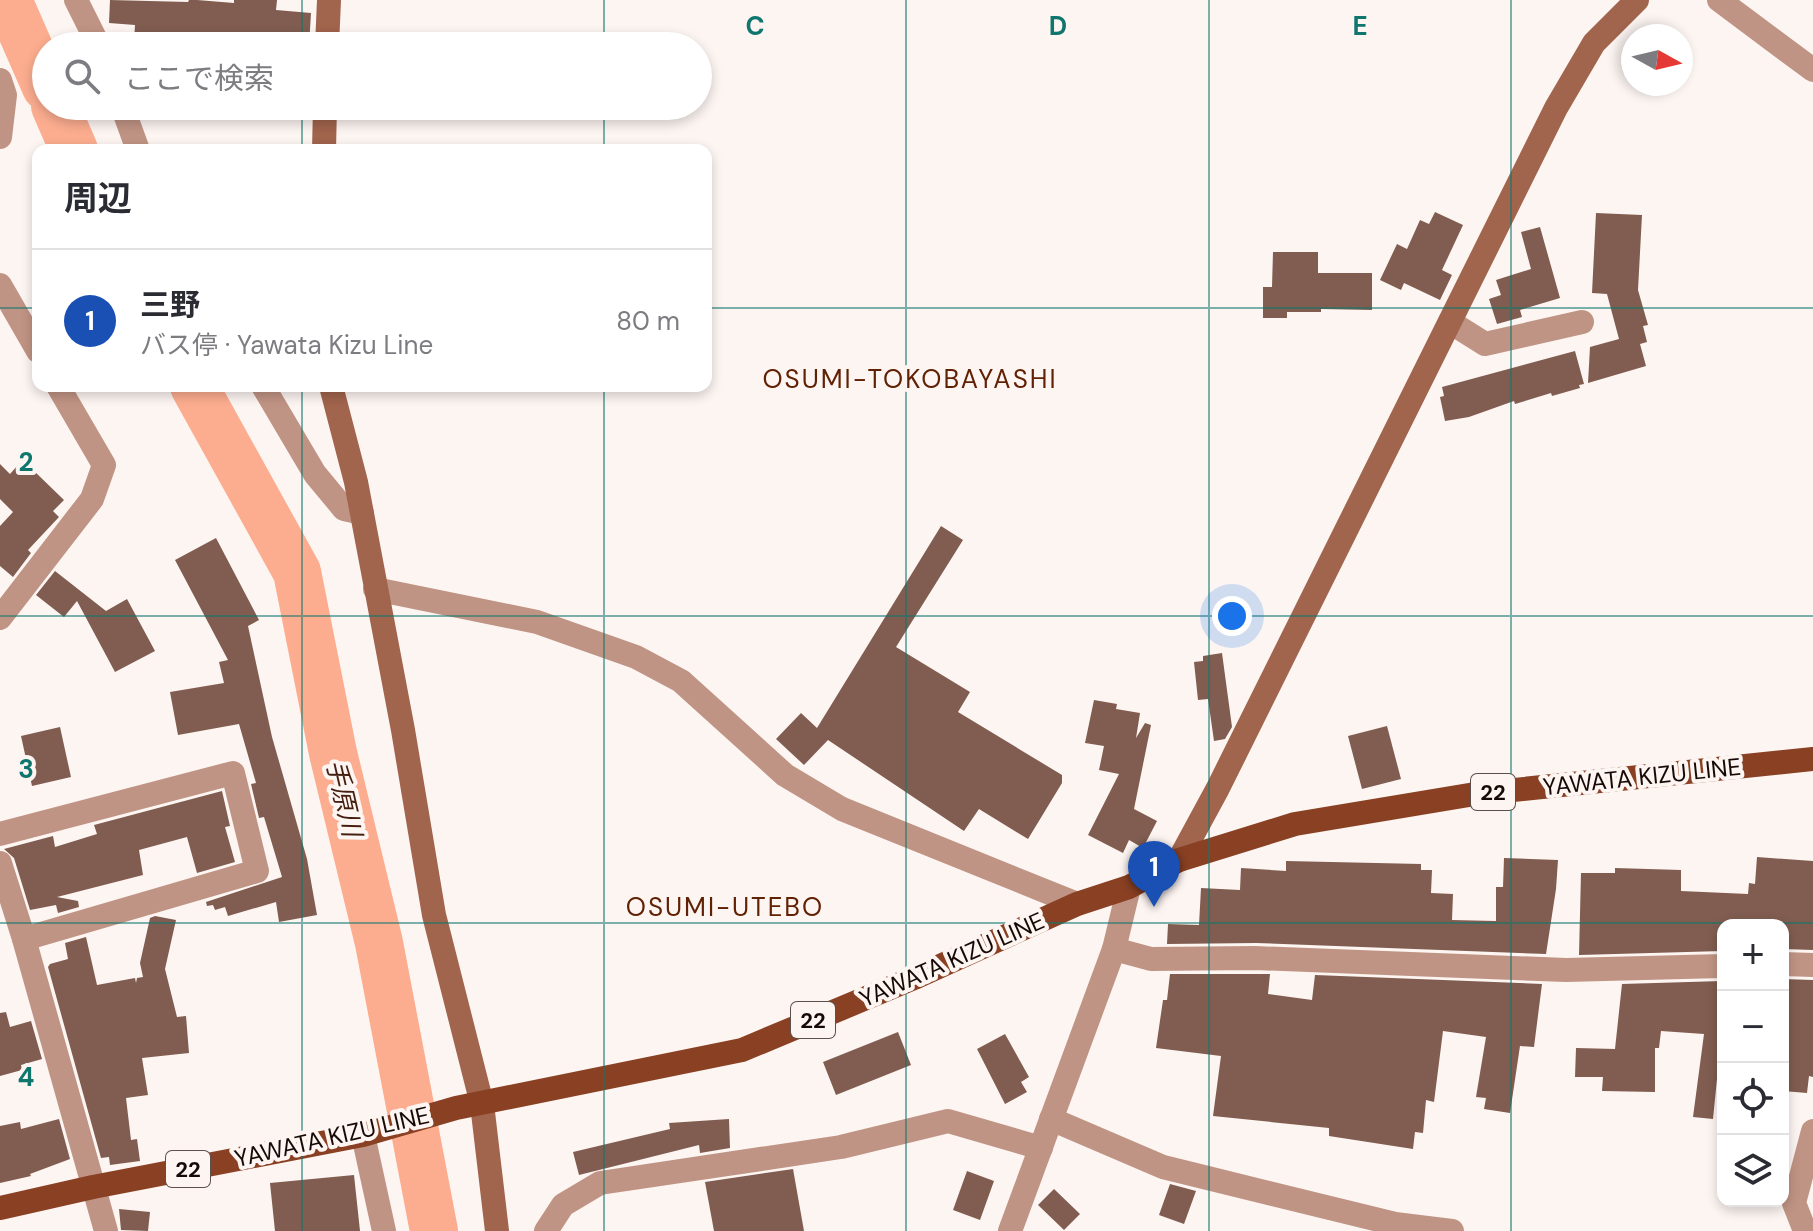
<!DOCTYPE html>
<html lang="ja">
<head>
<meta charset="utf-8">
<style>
  body { margin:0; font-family:"DM Sans","Noto Sans JP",sans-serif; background:#f2f2f3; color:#2b2b33 }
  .controls { position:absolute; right:24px; bottom:24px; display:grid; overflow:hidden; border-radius:16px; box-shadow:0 4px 12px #0003 }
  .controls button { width:72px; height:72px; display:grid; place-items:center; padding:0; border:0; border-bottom:2px solid #e1e1e2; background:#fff; color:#2b2b33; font:40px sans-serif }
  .compass { position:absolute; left:1621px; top:24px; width:72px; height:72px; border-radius:50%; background:#fff; box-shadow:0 4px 12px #0003; rotate:98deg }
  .you { position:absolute; left:1232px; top:616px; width:28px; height:28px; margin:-20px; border:6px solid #fff; border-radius:50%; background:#1a73e8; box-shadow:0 0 0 12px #1a73e833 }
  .badge { display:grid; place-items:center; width:52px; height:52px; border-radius:50%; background:#aa4518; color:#fff; font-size:26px; font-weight:700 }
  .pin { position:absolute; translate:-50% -66px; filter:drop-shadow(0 2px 4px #0008) }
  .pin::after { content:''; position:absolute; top:42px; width:28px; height:24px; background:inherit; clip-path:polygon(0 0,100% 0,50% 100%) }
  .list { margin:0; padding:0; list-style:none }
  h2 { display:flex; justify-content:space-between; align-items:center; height:104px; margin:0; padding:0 32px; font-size:34px }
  h2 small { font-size:26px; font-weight:400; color:#7c7c81 }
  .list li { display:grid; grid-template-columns:52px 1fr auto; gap:24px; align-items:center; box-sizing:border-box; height:144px; padding:0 32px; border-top:2px solid #e1e1e2 }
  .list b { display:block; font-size:30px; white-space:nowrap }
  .list p { margin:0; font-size:26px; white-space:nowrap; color:#7c7c81 }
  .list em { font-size:26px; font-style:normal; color:#7c7c81 }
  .icon { flex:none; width:44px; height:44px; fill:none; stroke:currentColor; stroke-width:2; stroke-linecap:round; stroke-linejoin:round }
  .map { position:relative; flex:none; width:1813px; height:1231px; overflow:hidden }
  .search { position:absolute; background:#fff; box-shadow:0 4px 12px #0003; left:32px; top:32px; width:680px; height:88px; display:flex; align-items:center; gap:20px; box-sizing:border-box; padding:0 28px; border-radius:44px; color:#7c7c81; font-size:30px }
  .panel { position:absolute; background:#fff; box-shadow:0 4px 12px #0003; left:32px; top:144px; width:680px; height:248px; border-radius:16px }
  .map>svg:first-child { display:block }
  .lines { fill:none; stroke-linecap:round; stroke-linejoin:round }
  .river { stroke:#fcad8f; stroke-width:48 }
  .building { fill:#805d50 }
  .street { stroke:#c09484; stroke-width:24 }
  .secondary { stroke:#a1644d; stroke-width:24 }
  .primary { stroke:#894023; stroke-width:24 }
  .grid { fill:none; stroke:#0f766e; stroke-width:2; stroke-opacity:0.55 }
  .labels { text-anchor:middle; stroke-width:8; stroke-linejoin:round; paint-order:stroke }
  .shield { fill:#fdf5f2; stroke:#5c504d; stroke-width:2 }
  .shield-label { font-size:22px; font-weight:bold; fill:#170a06 }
  .street-label { font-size:24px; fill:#170a06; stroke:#fdf5f2 }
  .neighbourhood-label { font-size:26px; letter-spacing:2px; fill:#612104; stroke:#fdf5f2 }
  .water-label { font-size:26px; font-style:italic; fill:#441f10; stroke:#fdf5f2 }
  .grid-label { font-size:26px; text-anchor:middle; font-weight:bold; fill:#0f766e; stroke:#fdf5f2; stroke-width:8; stroke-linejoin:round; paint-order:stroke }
</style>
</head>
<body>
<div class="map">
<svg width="1813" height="1231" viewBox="0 0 1813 1231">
  <rect width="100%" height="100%" fill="#fdf5f2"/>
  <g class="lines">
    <g class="river">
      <path d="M 8,0 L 46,87"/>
      <path d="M 55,106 L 74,150"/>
      <path d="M 194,386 L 297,572 L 333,753 L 379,943 L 434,1231"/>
    </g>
  </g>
  <g class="building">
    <path d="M 110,0 L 188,2 L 189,0 L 197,0 L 234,3 L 234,0 L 277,0 L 276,10 L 311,13 L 309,46 L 236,42 L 236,46 L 184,46 L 134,41 L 135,25 L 109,23 Z"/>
    <path d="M 1435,212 L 1463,225 L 1442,270 L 1452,275 L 1440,300 L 1404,283 L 1401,290 L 1380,280 L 1397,244 L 1407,249 L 1420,220 L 1429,224 Z"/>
    <path d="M 1596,213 L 1642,215 L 1638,290 L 1648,325 L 1643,326 L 1647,342 L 1640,344 L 1646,366 L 1588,383 L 1590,347 L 1619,339 L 1607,294 L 1592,293 Z"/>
    <path d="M 1540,227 L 1560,298 L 1520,310 L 1522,317 L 1497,324 L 1489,299 L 1501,295 L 1496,280 L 1531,269 L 1521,232 Z"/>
    <path d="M 1273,252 L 1318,252 L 1318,273 L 1372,273 L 1372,310 L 1321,309 L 1321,312 L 1287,312 L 1287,318 L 1263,318 L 1263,287 L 1272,287 Z"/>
    <path d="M 1575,351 L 1584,384 L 1579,385 L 1580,388 L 1552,396 L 1551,393 L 1515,404 L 1514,401 L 1469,417 L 1445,421 L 1440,397 L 1444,396 L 1442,387 Z"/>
    <path d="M 0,464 L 10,474 L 18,465 L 27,474 L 32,469 L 64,500 L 53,511 L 59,517 L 28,550 L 31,553 L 13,577 L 0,566 L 0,526 L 13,512 L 0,499 Z"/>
    <path d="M 941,526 L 963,540 L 896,647 L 970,692 L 958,712 L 1062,775 L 1062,783 L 1028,839 L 979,809 L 964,831 L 828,740 L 804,765 L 776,739 L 801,713 L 817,728 Z"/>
    <path d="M 216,538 L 259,620 L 248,626 L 272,737 L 307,859 L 317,915 L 279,922 L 276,902 L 228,916 L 225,907 L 215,910 L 213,905 L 207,906 L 206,902 L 282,877 L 264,817 L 259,818 L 251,784 L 256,783 L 239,724 L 178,735 L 170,692 L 224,683 L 219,662 L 228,660 L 175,560 Z"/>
    <path d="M 55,571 L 106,611 L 127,599 L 155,651 L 115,672 L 77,601 L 64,617 L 36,595 Z"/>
    <path d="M 1222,653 L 1232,727 L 1225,739 L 1214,741 L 1208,699 L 1198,700 L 1194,662 L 1203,661 L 1203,656 Z"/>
    <path d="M 1094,700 L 1117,704 L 1116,709 L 1140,713 L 1136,738 L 1145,723 L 1151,725 L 1134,809 L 1157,821 L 1143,848 L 1129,840 L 1123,853 L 1088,835 L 1119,774 L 1099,770 L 1104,746 L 1085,743 Z"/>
    <path d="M 1387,726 L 1401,779 L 1362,789 L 1348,736 Z"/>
    <path d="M 60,727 L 71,777 L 32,786 L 21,736 Z"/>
    <path d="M 222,791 L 230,826 L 225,827 L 235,862 L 197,873 L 187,837 L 139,850 L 143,875 L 57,897 L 78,901 L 79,907 L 58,913 L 56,905 L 30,910 L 14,858 L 4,849 L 53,836 L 55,847 L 97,834 L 94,825 Z"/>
    <path d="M 1757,857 L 1813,861 L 1813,950 L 1783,949 L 1783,925 L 1723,925 L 1723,951 L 1579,955 L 1581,873 L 1615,873 L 1615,868 L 1681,870 L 1681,891 L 1748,894 L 1749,883 L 1755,884 Z"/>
    <path d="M 1504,858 L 1558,860 L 1556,889 L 1546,954 L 1256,943 L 1167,944 L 1168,924 L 1199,925 L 1201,888 L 1240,890 L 1241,868 L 1286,871 L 1286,861 L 1421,864 L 1421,870 L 1432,870 L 1431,893 L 1453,894 L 1452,920 L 1496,921 L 1496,887 L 1503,887 Z"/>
    <path d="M 155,916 L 176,920 L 165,969 L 177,1017 L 186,1016 L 189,1053 L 142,1058 L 148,1095 L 126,1098 L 131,1140 L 137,1139 L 140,1161 L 110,1165 L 109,1157 L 101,1158 L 48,967 L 50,964 L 68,959 L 65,943 L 86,937 L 97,985 L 135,978 L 136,983 L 137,978 L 143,977 L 140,963 L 150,918 Z"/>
    <path d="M 1170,974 L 1270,974 L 1268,994 L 1312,1000 L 1315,975 L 1542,984 L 1534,1047 L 1520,1046 L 1510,1113 L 1484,1109 L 1486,1098 L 1476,1097 L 1486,1037 L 1443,1031 L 1434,1102 L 1426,1100 L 1423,1133 L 1415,1132 L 1413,1149 L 1329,1136 L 1329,1128 L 1213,1116 L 1221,1056 L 1156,1048 L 1163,1000 L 1167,1000 Z"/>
    <path d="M 1783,979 L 1813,980 L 1813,1077 L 1809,1076 L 1807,1093 L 1783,1091 Z"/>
    <path d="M 1722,981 L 1723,1069 L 1718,1069 L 1713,1119 L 1693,1117 L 1704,1034 L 1661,1031 L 1659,1048 L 1655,1048 L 1655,1092 L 1602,1091 L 1603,1077 L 1575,1077 L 1576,1048 L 1615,1049 L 1622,984 Z"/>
    <path d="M 6,1012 L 10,1027 L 31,1021 L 42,1059 L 21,1065 L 22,1070 L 0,1076 L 0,1013 Z"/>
    <path d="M 898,1032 L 911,1065 L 836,1095 L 823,1062 Z"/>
    <path d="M 1005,1034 L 1029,1077 L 1021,1082 L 1027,1092 L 1005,1104 L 977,1049 Z"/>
    <path d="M 59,1119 L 70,1159 L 30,1174 L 31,1176 L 0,1183 L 0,1126 L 20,1122 L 21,1129 Z"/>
    <path d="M 729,1119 L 730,1148 L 700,1153 L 699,1145 L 579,1175 L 573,1152 L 670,1129 L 669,1123 Z"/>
    <path d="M 793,1169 L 804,1231 L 714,1231 L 705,1182 Z"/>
    <path d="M 967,1171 L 994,1181 L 980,1220 L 953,1210 Z"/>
    <path d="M 354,1175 L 360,1231 L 275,1231 L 270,1183 Z"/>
    <path d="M 1170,1184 L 1196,1191 L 1184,1224 L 1159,1215 Z"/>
    <path d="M 1054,1189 L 1080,1214 L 1064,1230 L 1038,1205 Z"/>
    <path d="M 119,1209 L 150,1212 L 148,1231 L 121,1230 Z"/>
  </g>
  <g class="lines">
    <g class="street">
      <path d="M 76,0 L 99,46"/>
      <path d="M 1719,0 L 1813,70"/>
      <path d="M 0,80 L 5,95 L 0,137"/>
      <path d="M 122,106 L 138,150"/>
      <path d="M 0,285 L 38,351"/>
      <path d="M 1450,322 L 1485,344 L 1582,322"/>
      <path d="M 263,386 L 315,474 L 344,509 L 362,513"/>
      <path d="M 375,589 L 537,622 L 636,657 L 681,681 L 785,775 L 842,809 L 1077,904"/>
      <path d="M 0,618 L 92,499 L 104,465 L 58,386"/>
      <path d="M 0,834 L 233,773 L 257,871 L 24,939"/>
      <path d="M 0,863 L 24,939 L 106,1231"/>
      <path d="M 1114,949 L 1151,959 L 1255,958 L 1566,970 L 1723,966"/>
      <path d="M 1783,964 L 1813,965"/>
      <path d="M 1051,1119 L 1163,1167 L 1395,1224 L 1452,1231"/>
      <path d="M 363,1135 L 384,1231"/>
      <path d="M 546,1231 L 563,1205 L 600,1183 L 841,1147 L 948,1121 L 1041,1148"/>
      <path d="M 1010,1231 L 1114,949 L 1129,887"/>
      <path d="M 1805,1231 L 1794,1203 L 1813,1131"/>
    </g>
    <g class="secondary">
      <path d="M 327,46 L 329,0"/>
      <path d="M 324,150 L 325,106"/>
      <path d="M 331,386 L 356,482 L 403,730 L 434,915 L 482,1104 L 497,1231"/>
      <path d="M 1179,860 L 1218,788 L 1556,108 L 1594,43 L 1637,0"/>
    </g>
    <path class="primary" d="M 0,1208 L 93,1187 L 363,1135 L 456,1108 L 742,1050 L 914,978 L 1077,904 L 1129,887 L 1179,860 L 1295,824 L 1475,794 L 1813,759"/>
  </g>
  <path class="grid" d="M 302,0 L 302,46M 604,0 L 604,46M 906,0 L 906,1231M 1209,0 L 1209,1231M 1511,0 L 1511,1231M 302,106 L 302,150M 604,106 L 604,150M 0,308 L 38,308M 706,308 L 1813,308M 302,386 L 302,1231M 604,386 L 604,1231M 0,616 L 1813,616M 0,923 L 1813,923"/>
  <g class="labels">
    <g class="shield">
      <rect x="1471" y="774" width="44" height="36" rx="6"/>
      <rect x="791" y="1002" width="44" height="36" rx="6"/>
      <rect x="166" y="1151" width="44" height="36" rx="6"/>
    </g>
    <g class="shield-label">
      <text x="1493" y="800">22</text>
      <text x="813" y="1028">22</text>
      <text x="188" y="1177">22</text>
    </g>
    <g class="street-label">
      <text transform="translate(1642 777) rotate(-6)" y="8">YAWATA KIZU LINE</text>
      <text transform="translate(952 960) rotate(-24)" y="8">YAWATA KIZU LINE</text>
      <text transform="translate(332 1137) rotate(-13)" y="8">YAWATA KIZU LINE</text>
    </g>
    <g class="neighbourhood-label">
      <text x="910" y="388">OSUMI-TOKOBAYASHI</text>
      <text x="725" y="916">OSUMI-UTEBO</text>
    </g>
    <g class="water-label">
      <text transform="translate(344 798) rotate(77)" y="9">手原川</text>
    </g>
  </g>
  <g class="grid-label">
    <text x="755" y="35">C</text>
    <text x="1058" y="35">D</text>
    <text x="1360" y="35">E</text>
    <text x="26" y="471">2</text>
    <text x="26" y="778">3</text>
    <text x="26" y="1086">4</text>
  </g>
</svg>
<div class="controls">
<button>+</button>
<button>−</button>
<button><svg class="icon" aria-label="locate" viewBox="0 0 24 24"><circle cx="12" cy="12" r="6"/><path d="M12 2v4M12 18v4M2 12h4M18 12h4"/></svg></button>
<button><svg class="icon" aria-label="layers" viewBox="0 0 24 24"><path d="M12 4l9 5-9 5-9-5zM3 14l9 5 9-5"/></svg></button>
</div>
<svg class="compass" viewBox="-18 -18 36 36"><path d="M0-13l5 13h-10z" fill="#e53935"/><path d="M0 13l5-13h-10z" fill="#7c7c81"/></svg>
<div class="you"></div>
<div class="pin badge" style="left:1154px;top:907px;background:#1a4fb4">1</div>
<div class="search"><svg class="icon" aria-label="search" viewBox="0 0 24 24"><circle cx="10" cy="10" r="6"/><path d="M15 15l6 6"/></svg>ここで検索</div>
<section class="panel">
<h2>周辺<small></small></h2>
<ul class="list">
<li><span class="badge" style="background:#1a4fb4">1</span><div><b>三野</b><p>バス停 · Yawata Kizu Line</p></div><em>80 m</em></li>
</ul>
</section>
</div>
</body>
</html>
